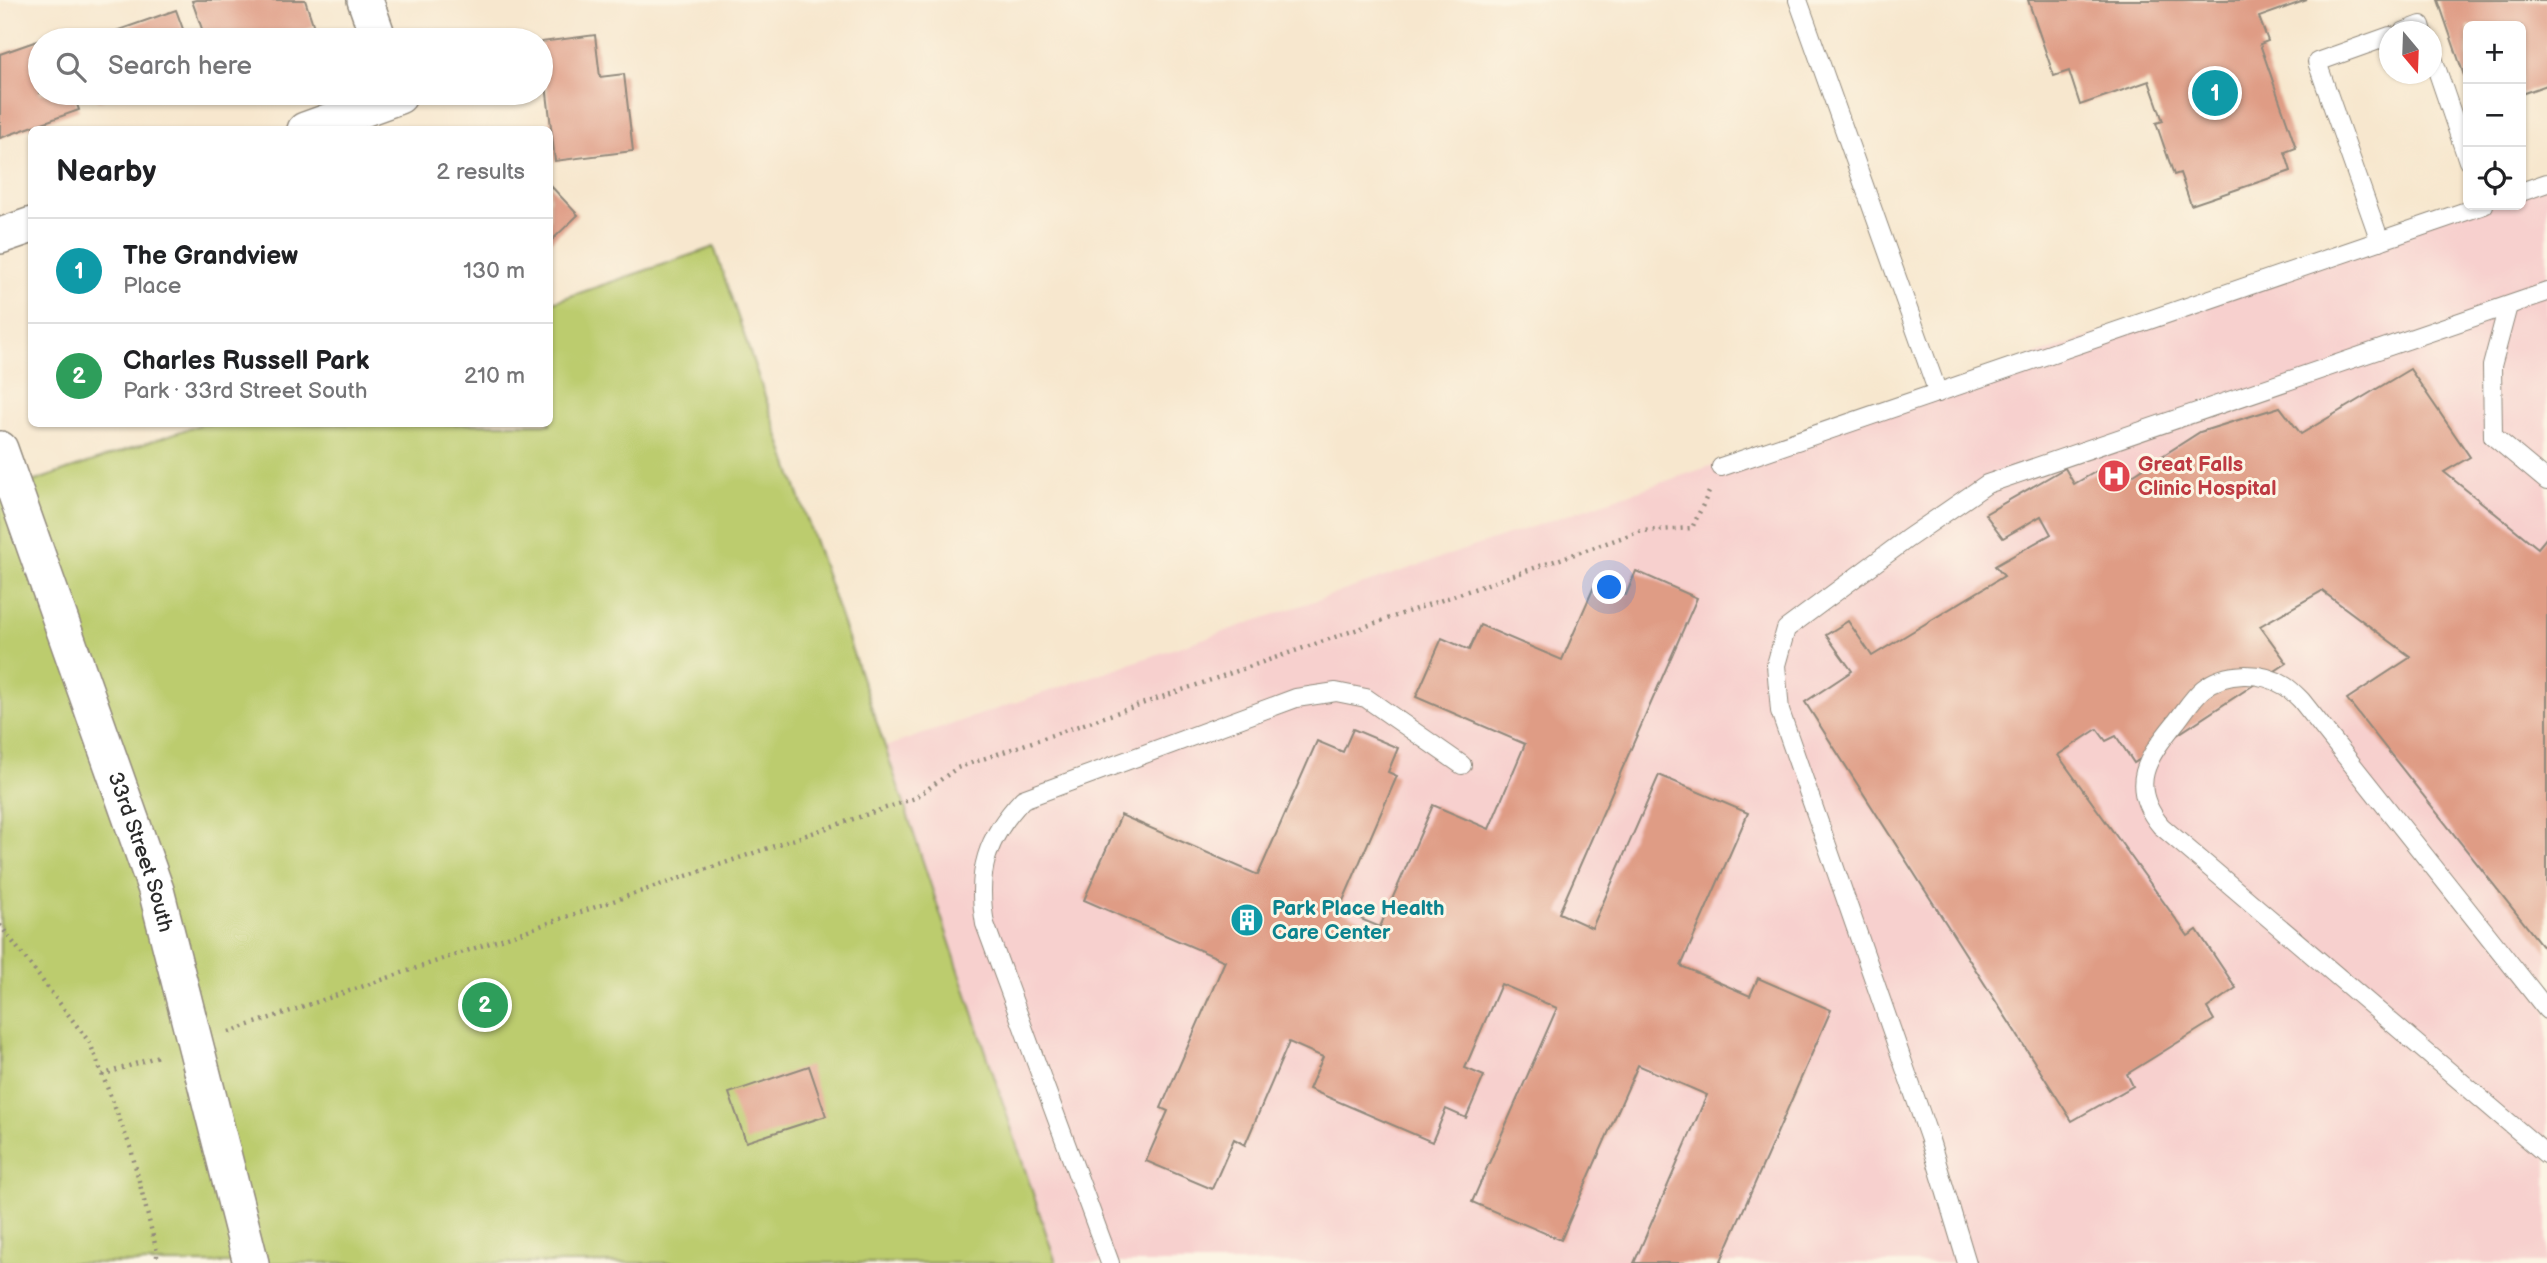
<!DOCTYPE html>
<html lang="en">
<head>
<meta charset="utf-8">
<style>
  body { margin:0; font-family:"Balsamiq Sans",sans-serif; background:#f6f6f6; color:#202124 }
  .controls { position:absolute; right:21px; top:21px; display:grid; overflow:hidden; border-radius:10px; box-shadow:0 2px 5px #0004 }
  .controls button { width:63px; height:63px; display:grid; place-items:center; padding:0; border:0; border-bottom:2px solid #e0e0e0; background:#fff; color:#202124; font:35px sans-serif }
  .compass { position:absolute; left:2379px; top:21px; width:63px; height:63px; border-radius:50%; background:#fff; box-shadow:0 2px 5px #0004; rotate:161deg }
  .you { position:absolute; left:1610px; top:588px; width:24px; height:24px; margin:-18px; border:5px solid #fff; border-radius:50%; background:#1a73e8; box-shadow:0 0 0 10px #1a73e833 }
  .badge { display:grid; place-items:center; width:46px; height:46px; border-radius:50%; background:#b45309; color:#fff; font-size:23px; font-weight:700 }
  .pin { position:absolute; translate:-50% -50%; border:4px solid #fff; box-shadow:0 2px 7px #0006 }
  .list { margin:0; padding:0; list-style:none }
  h2 { display:flex; justify-content:space-between; align-items:center; height:91px; margin:0; padding:0 28px; font-size:30px }
  h2 small { font-size:23px; font-weight:400; color:#757577 }
  .list li { display:grid; grid-template-columns:46px 1fr auto; gap:21px; align-items:center; box-sizing:border-box; height:105px; padding:0 28px; border-top:2px solid #e0e0e0 }
  .list b { display:block; font-size:26px; white-space:nowrap }
  .list p { margin:0; font-size:23px; white-space:nowrap; color:#757577 }
  .list em { font-size:23px; font-style:normal; color:#757577 }
  .icon { flex:none; width:38px; height:38px; fill:none; stroke:currentColor; stroke-width:2; stroke-linecap:round; stroke-linejoin:round }
  .map { position:relative; flex:none; width:2547px; height:1263px; overflow:hidden }
  .search { position:absolute; background:#fff; box-shadow:0 2px 5px #0004; left:28px; top:28px; width:525px; height:77px; display:flex; align-items:center; gap:18px; box-sizing:border-box; padding:0 24px; border-radius:38px; color:#757577; font-size:26px }
  .panel { position:absolute; background:#fff; box-shadow:0 2px 5px #0004; left:28px; top:126px; width:525px; height:301px; border-radius:10px }
  .map>svg:first-child { display:block }
  .built { fill:#f7d0ce }
  .green { fill:#bccc6e; stroke:#747c4c; stroke-width:2 }
  .building { fill:#df9c85 }
  .lines { fill:none; stroke-linecap:round; stroke-linejoin:round }
  .lane-casing { stroke:#91897c; stroke-width:20 }
  .street-casing { stroke:#91897c; stroke-width:38 }
  .path { stroke:#91897c; stroke-width:4.5; stroke-dasharray:2 5; stroke-linecap:butt }
  .lane { stroke:#fff; stroke-width:18 }
  .street { stroke:#fff; stroke-width:35 }
  .labels { text-anchor:middle; stroke-width:6; stroke-linejoin:round; paint-order:stroke }
  .health-label { font-size:21px; font-weight:bold; fill:#be3a42; stroke:#fcf5e5; text-anchor:start }
  .street-label { font-size:21px; fill:#2b2b2b; stroke:#fcf5e5 }
  .culture-label { font-size:21px; font-weight:bold; fill:#0d838f; stroke:#fcf5e5; text-anchor:start }
</style>
</head>
<body>
<div class="map">
<svg width="2547" height="1263" viewBox="0 0 2547 1263">
  <rect width="100%" height="100%" fill="#fcf5e5"/>
  <filter id="ink" filterUnits="userSpaceOnUse"><feTurbulence type="fractalNoise" baseFrequency=".0143" numOctaves="2"/><feDisplacementMap in="SourceGraphic" scale="14" xChannelSelector="R" yChannelSelector="G"/><feConvolveMatrix kernelMatrix="1 2 1 2 8 2 1 2 1" color-interpolation-filters="sRGB"/></filter>
  <filter id="wash" filterUnits="userSpaceOnUse"><feTurbulence type="fractalNoise" baseFrequency=".00686" numOctaves="4" result="noise"/><feDisplacementMap in="SourceGraphic" scale="28" xChannelSelector="R" yChannelSelector="G"/><feGaussianBlur stdDeviation="1.57" result="paint"/><feColorMatrix in="noise" values="0 0 0 0 0 0 0 0 0 0 0 0 0 0 0 0 0 1.4 0 .05"/><feComposite in="paint" operator="in"/></filter>
  <g filter="url(#wash)">
    <rect width="100%" height="100%" fill="#f7e7ce"/>
    <path class="built" d="M 2547,181 L 2547,1263 L 1056,1263 L 885,747 L 2477,205 L 2521,205 L 2521,190 Z"/>
    <path class="green" d="M 714,247 L 885,747 L 1056,1263 L 0,1263 L 0,493 L 202,424 L 550,424 L 550,303 Z"/>
    <g id="blocks">
      <g class="building">
        <path d="M 196,0 L 305,0 L 314,27 L 275,40 L 206,40 L 192,1 Z"/>
        <path d="M 2028,0 L 2307,0 L 2259,17 L 2268,41 L 2260,44 L 2296,148 L 2285,152 L 2291,171 L 2191,205 L 2180,173 L 2174,175 L 2156,123 L 2163,121 L 2149,81 L 2080,105 L 2069,71 L 2054,76 Z"/>
        <path d="M 2438,0 L 2547,0 L 2547,85 L 2521,94 L 2521,26 L 2468,26 L 2468,87 Z"/>
        <path d="M 176,10 L 187,40 L 90,40 Z"/>
        <path d="M 595,35 L 600,77 L 624,74 L 633,151 L 555,161 L 541,42 Z"/>
        <path d="M 40,40 L 40,93 L 73,93 L 79,110 L 0,138 L 0,54 Z"/>
        <path d="M 95,93 L 121,93 L 98,101 Z"/>
        <path d="M 550,185 L 578,215 L 550,242 Z"/>
        <path d="M 2410,369 L 2470,457 L 2444,472 L 2538,548 L 2547,537 L 2547,952 L 2347,699 L 2411,657 L 2322,591 L 2260,626 L 2287,663 L 2134,763 L 2116,736 L 2106,741 L 2097,729 L 2058,755 L 2188,936 L 2197,930 L 2236,988 L 2207,1008 L 2214,1020 L 2127,1074 L 2133,1086 L 2072,1121 L 1805,702 L 1852,671 L 1826,635 L 1848,621 L 1872,656 L 2004,576 L 1995,566 L 2051,534 L 2041,516 L 2003,538 L 1985,514 L 2065,468 L 2074,484 L 2108,465 L 2120,483 L 2200,432 L 2280,407 L 2301,434 Z"/>
        <path d="M 1636,571 L 1697,598 L 1559,913 L 1592,928 L 1659,775 L 1748,813 L 1681,966 L 1750,996 L 1758,978 L 1831,1010 L 1720,1263 L 1634,1263 L 1707,1095 L 1638,1065 L 1561,1240 L 1472,1202 L 1557,1008 L 1501,984 L 1465,1068 L 1484,1076 L 1466,1118 L 1446,1109 L 1432,1142 L 1309,1089 L 1323,1057 L 1289,1042 L 1245,1145 L 1234,1139 L 1212,1189 L 1146,1161 L 1168,1111 L 1161,1108 L 1225,961 L 1084,900 L 1121,815 L 1258,875 L 1317,741 L 1343,752 L 1353,729 L 1398,748 L 1388,772 L 1397,776 L 1339,910 L 1380,927 L 1433,805 L 1489,829 L 1525,744 L 1416,697 L 1442,638 L 1469,650 L 1480,625 L 1562,660 L 1596,582 L 1626,595 Z"/>
        <path d="M 809,1066 L 826,1116 L 746,1142 L 729,1093 Z"/>
      </g>
    </g>
  </g>
  <g filter="url(#ink)">
    <use href="#blocks" fill-opacity="0" stroke="#91897c" stroke-width="2"/>
    <g class="lines">
      <defs>
        <g id="lane">
          <path d="M 1798,0 L 1938,393"/>
          <path d="M 2403,32 L 2421,25 L 2423,32"/>
          <path d="M 2432,55 L 2468,161"/>
          <path d="M 2521,192 L 2547,183"/>
          <path d="M 2380,241 L 2317,62 L 2390,36"/>
          <path d="M 2508,306 L 2492,366 L 2493,436 L 2547,481"/>
          <path d="M 1721,467 L 2484,205"/>
          <path d="M 2547,1010 L 2301,700 C 2296,695 2290,689 2285,686 C 2261,671 2225,671 2203,689 C 2193,697 2184,712 2176,722 C 2147,758 2127,785 2161,826 L 2547,1155"/>
          <path d="M 1110,1263 L 985,924 C 976,872 986,838 1023,799 L 1296,698 L 1336,692 L 1366,698 L 1462,765"/>
          <path d="M 1967,1263 L 1929,1137 L 1780,711 L 1776,665 L 1786,629 L 1907,539 L 1987,484 L 2547,292"/>
        </g>
        <g id="street">
          <path d="M 365,0 L 379,40"/>
          <path d="M 305,130 L 399,96 L 398,93"/>
          <path d="M 0,236 L 32,225"/>
          <path id="s1" d="M 0,449 L 156,890 L 251,1263"/>
        </g>
      </defs>
      <use href="#lane" class="lane-casing"/>
      <use href="#street" class="street-casing"/>
      <g class="path">
        <path d="M 0,925 L 90,1043 L 131,1149 L 157,1252 L 157,1263"/>
        <path d="M 229,1032 L 915,798 L 957,768 L 1641,531 L 1692,528 L 1709,492"/>
        <path d="M 102,1075 L 161,1055"/>
      </g>
      <use href="#lane" class="lane"/>
      <use href="#street" class="street"/>
    </g>
  </g>
  <defs>
    <symbol id="hospital-disc" viewBox="-11 -11 22 22"><circle r="9.5" fill="#e0444e" stroke="#fcf5e5"/><path d="M-5-5h3v3.5h4V-5h3V5h-3V1.5h-4V5h-3Z" fill="#fff"/></symbol>
    <symbol id="building-disc" viewBox="-11 -11 22 22"><circle r="9.5" fill="#0f9aa8" stroke="#fcf5e5"/><path d="M-4-6H4V6H1V3H-1V6H-4ZM-2.5-4.3h1.7v1.8h-1.7ZM.8-4.3h1.7v1.8H.8ZM-2.5-1h1.7V.8h-1.7ZM.8-1h1.7V.8H.8Z" fill="#fff"/></symbol>
  </defs>
  <g fill-rule="evenodd">
    <use href="#hospital-disc" x="2095" y="457" width="38" height="38"/>
    <use href="#building-disc" x="1228" y="901" width="38" height="38"/>
  </g>
  <g class="labels">
    <g class="health-label">
      <text x="2138" y="471">Great Falls<tspan x="2138" dy="24">Clinic Hospital</tspan></text>
    </g>
    <g class="street-label">
      <text dy="7" stroke="none"><textPath href="#s1" startOffset="427">33rd Street South</textPath></text>
    </g>
    <g class="culture-label">
      <text x="1272" y="915">Park Place Health<tspan x="1272" dy="24">Care Center</tspan></text>
    </g>
  </g>
</svg>
<div class="controls">
<button>+</button>
<button>−</button>
<button><svg class="icon" aria-label="locate" viewBox="0 0 24 24"><circle cx="12" cy="12" r="6"/><path d="M12 2v4M12 18v4M2 12h4M18 12h4"/></svg></button>
</div>
<svg class="compass" viewBox="-18 -18 36 36"><path d="M0-13l5 13h-10z" fill="#e53935"/><path d="M0 13l5-13h-10z" fill="#757577"/></svg>
<div class="you"></div>
<div class="pin badge" style="left:2215px;top:93px;background:#0f9aa8">1</div>
<div class="pin badge" style="left:485px;top:1005px;background:#2e9e5b">2</div>
<div class="search"><svg class="icon" aria-label="search" viewBox="0 0 24 24"><circle cx="10" cy="10" r="6"/><path d="M15 15l6 6"/></svg>Search here</div>
<section class="panel">
<h2>Nearby<small>2 results</small></h2>
<ul class="list">
<li><span class="badge" style="background:#0f9aa8">1</span><div><b>The Grandview</b><p>Place</p></div><em>130 m</em></li>
<li><span class="badge" style="background:#2e9e5b">2</span><div><b>Charles Russell Park</b><p>Park · 33rd Street South</p></div><em>210 m</em></li>
</ul>
</section>
</div>
</body>
</html>
